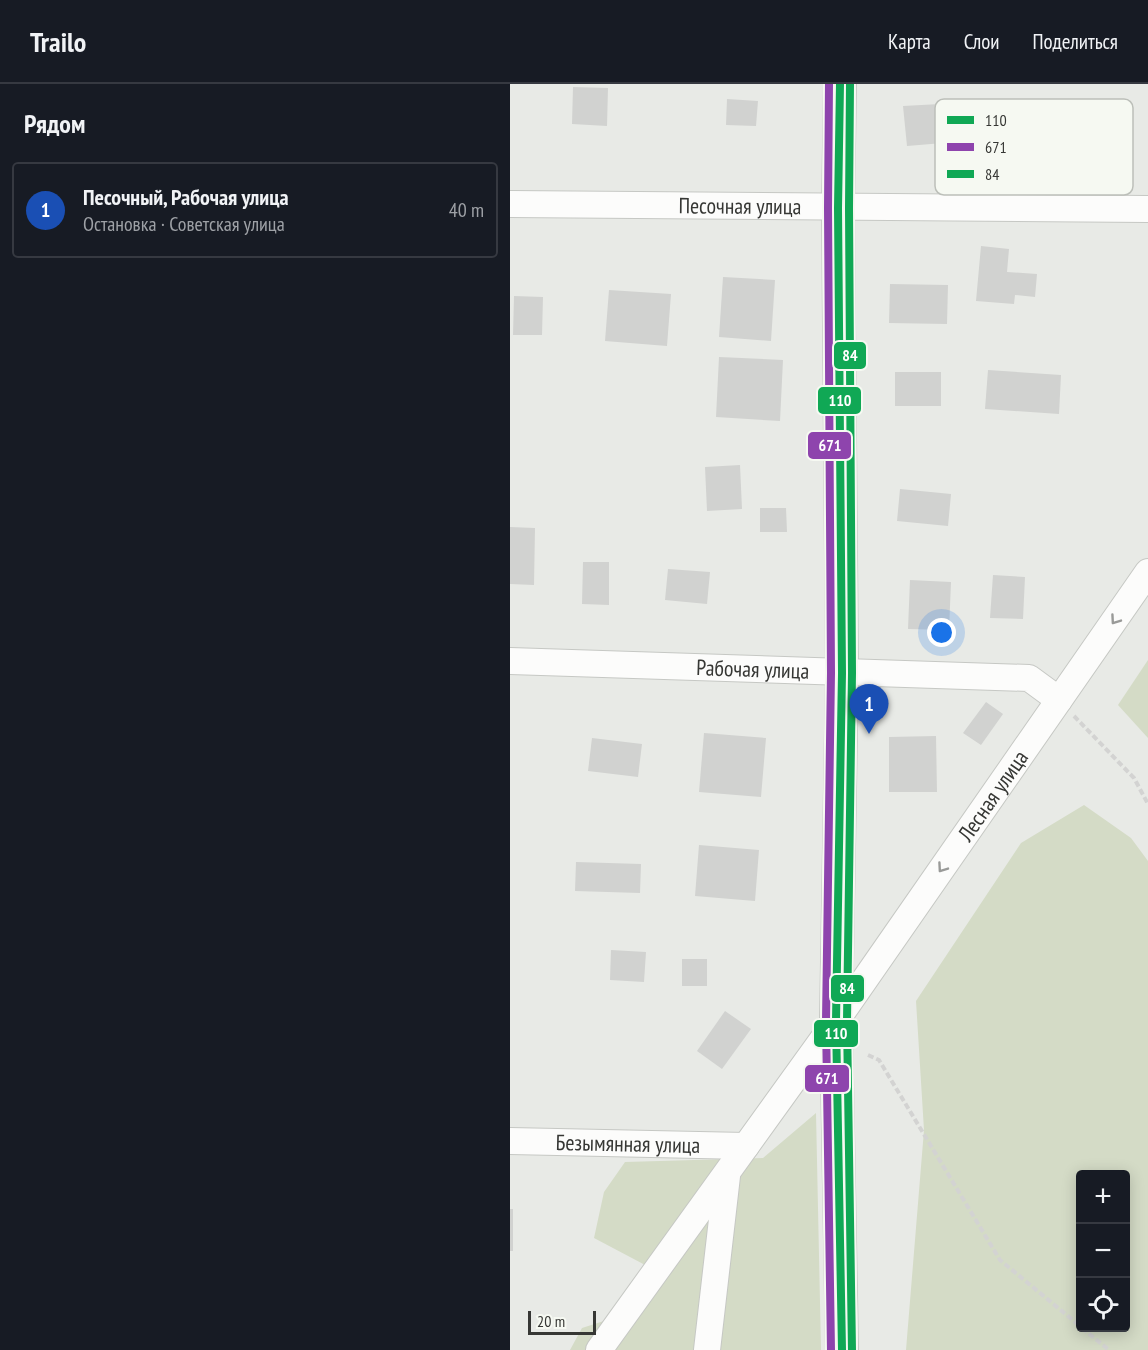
<!DOCTYPE html>
<html lang="ru">
<head>
<meta charset="utf-8">
<style>
  body { margin:0; font-family:"PT Sans Narrow",sans-serif; background:#20242c; color:#f1f3f6 }
  .controls { position:absolute; right:18px; bottom:18px; display:grid; overflow:hidden; border-radius:6px; box-shadow:0 3px 15px #0003 }
  .controls button { width:54px; height:54px; display:grid; place-items:center; padding:0; border:0; border-bottom:2px solid #363941; background:#171b24; color:#f1f3f6; font:30px sans-serif }
  .scale { position:absolute; left:18px; bottom:15px; width:68px; box-sizing:border-box; padding-left:6px; border:3px solid #363734; border-top:0; font-size:16px; line-height:21px; white-space:nowrap; color:#363734; -webkit-text-stroke:4px #f6f9f2; paint-order:stroke }
  .you { position:absolute; left:432px; top:549px; width:21px; height:21px; margin:-15px; border:4px solid #fff; border-radius:50%; background:#1a73e8; box-shadow:0 0 0 9px #1a73e833 }
  .badge { display:grid; place-items:center; width:39px; height:39px; border-radius:50%; background:#b45309; color:#fff; font-size:20px; font-weight:700 }
  .pin { position:absolute; translate:-50% -50px; filter:drop-shadow(0 2px 3px #0008) }
  .pin::after { content:''; position:absolute; top:32px; width:21px; height:18px; background:inherit; clip-path:polygon(0 0,100% 0,50% 100%) }
  .list { margin:0; padding:0; list-style:none }
  h2 { display:flex; justify-content:space-between; align-items:center; height:78px; margin:0; padding:0 24px; font-size:26px }
  h2 small { font-size:20px; font-weight:400; color:#9ea1a6 }
  .list li { display:grid; grid-template-columns:39px 1fr auto; gap:18px; align-items:center; box-sizing:border-box; height:96px; margin:0 12px 12px; padding:0 12px; border:2px solid #363941; border-radius:6px }
  .list b { display:block; font-size:22px; white-space:nowrap }
  .list p { margin:0; font-size:20px; white-space:nowrap; color:#9ea1a6 }
  .list em { font-size:20px; font-style:normal; color:#9ea1a6 }
  .icon { flex:none; width:33px; height:33px; fill:none; stroke:currentColor; stroke-width:2; stroke-linecap:round; stroke-linejoin:round }
  .map { position:relative; flex:none; width:638px; height:1266px; overflow:hidden }
  header { display:flex; align-items:center; gap:36px; box-sizing:border-box; height:84px; padding:0 30px; background:#171b24; border-bottom:2px solid #363941 }
  header strong { font-size:28px }
  nav { display:flex; gap:33px; margin-inline-start:auto; font-size:21px }
  main { display:flex }
  aside { flex:1; background:#171b24 }
  .map>svg:first-child { display:block }
  .green { fill:#d4dbc6; fill-rule:evenodd }
  .building { fill:#d1d2d0 }
  .lines { fill:none; stroke-linecap:round; stroke-linejoin:round }
  .minor-casing { stroke:#c6c8c4; stroke-width:28 }
  .major-casing { stroke:#c6c8c4; stroke-width:34 }
  .path { stroke:#d3d3d2; stroke-width:4; stroke-dasharray:6 3; stroke-linecap:butt }
  .minor { stroke:#fcfcfb; stroke-width:26 }
  .major { stroke:#fcfcfb; stroke-width:32 }
  .bus-1-casing { stroke:#f6f9f2; stroke-width:12 }
  .bus-2-casing { stroke:#f6f9f2; stroke-width:12 }
  .bus-3-casing { stroke:#f6f9f2; stroke-width:12 }
  .bus-1 { stroke:#10a855; stroke-width:8 }
  .bus-2 { stroke:#8e44ad; stroke-width:8 }
  .bus-3 { stroke:#10a855; stroke-width:8 }
  .oneway { stroke:#999a98 }
  .labels { text-anchor:middle; stroke-width:4.5; stroke-linejoin:round; paint-order:stroke }
  .street-label { font-size:22px; fill:#363734; stroke:#f6f9f2 }
  .key { fill:#f6f9f2; stroke:#bcbfb9; stroke-width:1.5 }
  .key-label { font-size:16px; fill:#363734 }
  .line-badge { stroke:#f6f9f2; stroke-width:2 }
  .badge-label { font-size:16px; text-anchor:middle; font-weight:bold; fill:#fff }
</style>
</head>
<body>
<header>
<strong>Trailo</strong>
<nav><a>Карта</a><a>Слои</a><a>Поделиться</a></nav>
</header>
<main>
<aside>
<h2>Рядом<small></small></h2>
<ul class="list">
<li><span class="badge" style="background:#1a4fb4">1</span><div><b>Песочный, Рабочая улица</b><p>Остановка · Советская улица</p></div><em>40 m</em></li>
</ul>
</aside>
<div class="map">
<svg width="638" height="1266" viewBox="0 0 638 1266">
  <rect width="100%" height="100%" fill="#e8eae6"/>
  <g class="green">
    <path d="M 638,576 L 638,654 L 608,621 Z"/>
    <path d="M 574,721 L 621,754 L 638,777 L 638,1266 L 396,1266 L 414,1046 L 406,917 L 511,759 ZM 570,1090 L 616,1090 L 616,1244 L 570,1244 Z"/>
    <path d="M 306,1029 L 311,1266 L 60,1266 L 72,1244 L 125,1227 L 137,1182 L 84,1154 L 94,1108 L 115,1078 L 253,1074 Z"/>
  </g>
  <g class="building">
    <path d="M 63,3 L 98,4 L 97,42 L 62,40 Z"/>
    <path d="M 217,15 L 248,17 L 246,42 L 216,41 Z"/>
    <path d="M 430,20 L 433,59 L 397,62 L 393,22 Z"/>
    <path d="M 471,162 L 499,165 L 497,188 L 527,190 L 525,213 L 505,211 L 504,220 L 466,217 Z"/>
    <path d="M 213,193 L 265,196 L 261,257 L 209,253 Z"/>
    <path d="M 380,200 L 438,201 L 437,240 L 379,239 Z"/>
    <path d="M 99,206 L 161,210 L 157,262 L 95,257 Z"/>
    <path d="M 4,212 L 33,213 L 32,251 L 3,251 Z"/>
    <path d="M 209,273 L 273,276 L 270,337 L 206,333 Z"/>
    <path d="M 478,286 L 551,291 L 549,330 L 475,325 Z"/>
    <rect x="385" y="288" width="46" height="34"/>
    <path d="M 230,381 L 232,425 L 197,427 L 195,383 Z"/>
    <path d="M 390,405 L 441,410 L 438,442 L 387,437 Z"/>
    <path d="M 250,424 L 276,424 L 277,448 L 250,448 Z"/>
    <path d="M 0,443 L 25,444 L 24,501 L 0,500 Z"/>
    <path d="M 73,478 L 99,478 L 99,521 L 72,520 Z"/>
    <path d="M 158,485 L 200,488 L 197,520 L 155,516 Z"/>
    <path d="M 483,491 L 515,493 L 513,535 L 480,534 Z"/>
    <path d="M 400,496 L 441,498 L 439,546 L 398,545 Z"/>
    <path d="M 476,618 L 493,630 L 471,661 L 453,649 Z"/>
    <path d="M 194,649 L 256,654 L 251,713 L 189,708 Z"/>
    <path d="M 426,652 L 427,708 L 379,708 L 379,653 Z"/>
    <path d="M 82,654 L 132,660 L 128,693 L 78,687 Z"/>
    <path d="M 189,761 L 249,766 L 245,817 L 185,812 Z"/>
    <path d="M 66,778 L 131,780 L 130,809 L 65,807 Z"/>
    <path d="M 101,866 L 136,868 L 134,898 L 100,896 Z"/>
    <rect x="172" y="875" width="25" height="27"/>
    <path d="M 215,927 L 241,945 L 212,985 L 187,967 Z"/>
    <rect x="0" y="1125" width="3" height="42"/>
  </g>
  <g class="lines">
    <defs>
      <g id="minor">
        <path id="s1" d="M 0,120 L 638,125"/>
        <path id="s2" d="M 0,577 L 519,594 L 549,616"/>
        <path id="s3" d="M 0,1057 L 236,1062"/>
        <path id="s4" d="M 89,1266 L 326,937 L 638,488"/>
        <path d="M 197,1266 L 217,1092"/>
      </g>
      <path id="major" d="M 330,0 L 328,124 L 332,589 L 326,937 L 332,1266"/>
    </defs>
    <use href="#minor" class="minor-casing"/>
    <use href="#major" class="major-casing"/>
    <g class="path">
      <path d="M 564,632 L 624,694 L 638,720"/>
      <path d="M 358,971 L 369,976 L 490,1176 L 570,1242"/>
      <path d="M 572,1244 L 599,1266"/>
    </g>
    <use href="#minor" class="minor"/>
    <use href="#major" class="major"/>
    <defs>
      <path id="bus-1" d="M 330,0 L 328,124 L 332,589 L 326,937 L 332,1266"/>
      <path id="bus-2" d="M 319,0 L 318,124 L 321,589 L 316,937 L 321,1266"/>
      <path id="bus-3" d="M 340,0 L 339,124 L 342,589 L 337,937 L 342,1266"/>
    </defs>
    <use href="#bus-1" class="bus-1-casing"/>
    <use href="#bus-2" class="bus-2-casing"/>
    <use href="#bus-3" class="bus-3-casing"/>
    <use href="#bus-1" class="bus-1"/>
    <use href="#bus-2" class="bus-2"/>
    <use href="#bus-3" class="bus-3"/>
  </g>
  <defs><path id="oneway-chevron" d="M-2-3.5L2.5 0L-2 3.5" fill="none" stroke-width="1.6" stroke-linecap="round" stroke-linejoin="round" transform="scale(1.5)"/></defs>
  <g class="oneway">
    <use href="#oneway-chevron" transform="translate(605 536) rotate(125)"/>
    <use href="#oneway-chevron" transform="translate(432 784) rotate(125)"/>
  </g>
  <g class="labels">
    <g class="street-label">
      <text dy="8" stroke="none"><textPath href="#s1" startOffset="230">Песочная улица</textPath></text>
      <text dy="8" stroke="none"><textPath href="#s2" startOffset="243">Рабочая улица</textPath></text>
      <text dy="8" stroke="none"><textPath href="#s4" startOffset="680">Лесная улица</textPath></text>
      <text dy="8" stroke="none"><textPath href="#s3" startOffset="118">Безымянная улица</textPath></text>
    </g>
  </g>
  <rect x="425" y="15" width="198" height="96" rx="9" class="key"/>
  <rect x="437" y="32" width="27" height="8" fill="#10a855"/>
  <rect x="437" y="59" width="27" height="8" fill="#8e44ad"/>
  <rect x="437" y="86" width="27" height="8" fill="#10a855"/>
  <g class="key-label">
    <text x="475" y="42">110</text>
    <text x="475" y="69">671</text>
    <text x="475" y="96">84</text>
  </g>
  <g class="line-badge">
    <rect x="323" y="257" width="34" height="29" rx="6" fill="#10a855"/>
    <rect x="307" y="302" width="45" height="29" rx="6" fill="#10a855"/>
    <rect x="297" y="347" width="45" height="29" rx="6" fill="#8e44ad"/>
    <rect x="320" y="890" width="35" height="29" rx="6" fill="#10a855"/>
    <rect x="303" y="935" width="46" height="29" rx="6" fill="#10a855"/>
    <rect x="294" y="980" width="46" height="29" rx="6" fill="#8e44ad"/>
  </g>
  <g class="badge-label">
    <text x="340" y="277">84</text>
    <text x="330" y="322">110</text>
    <text x="320" y="367">671</text>
    <text x="337" y="910">84</text>
    <text x="326" y="955">110</text>
    <text x="317" y="1000">671</text>
  </g>
</svg>
<div class="controls">
<button>+</button>
<button>−</button>
<button><svg class="icon" aria-label="locate" viewBox="0 0 24 24"><circle cx="12" cy="12" r="6"/><path d="M12 2v4M12 18v4M2 12h4M18 12h4"/></svg></button>
</div>
<div class="scale">20 m</div>
<div class="you"></div>
<div class="pin badge" style="left:359px;top:650px;background:#1a4fb4">1</div>
</div>
</main>
</body>
</html>
